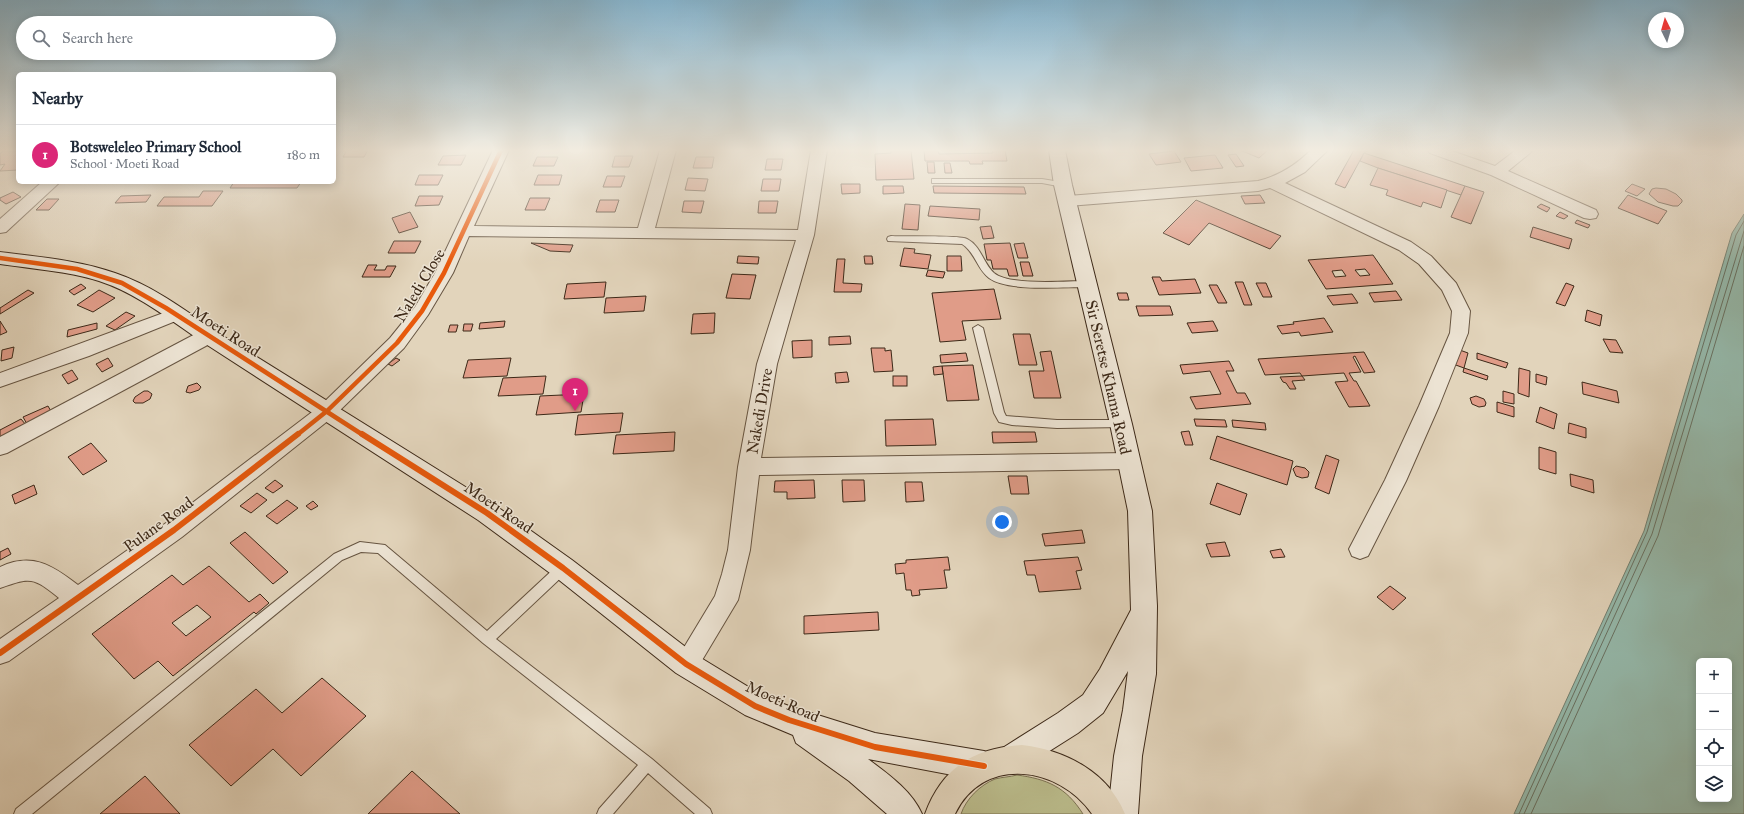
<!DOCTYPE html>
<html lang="en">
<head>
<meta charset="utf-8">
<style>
  body { margin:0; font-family:"IM FELL Great Primer",serif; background:#f2f2f3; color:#1f2937 }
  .controls { position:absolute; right:12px; bottom:12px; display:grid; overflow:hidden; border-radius:6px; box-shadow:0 2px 10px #0003 }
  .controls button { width:36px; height:36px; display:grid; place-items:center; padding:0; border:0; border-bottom:1px solid #e0e1e3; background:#fff; color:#1f2937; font:20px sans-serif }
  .compass { position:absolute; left:1648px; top:12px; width:36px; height:36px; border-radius:50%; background:#fff; box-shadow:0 2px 10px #0003; rotate:355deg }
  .you { position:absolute; left:1002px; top:522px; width:14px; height:14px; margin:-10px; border:3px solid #fff; border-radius:50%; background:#1a73e8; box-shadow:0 0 0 6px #1a73e833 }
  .badge { display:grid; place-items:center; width:26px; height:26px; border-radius:50%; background:#db2777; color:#fff; font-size:13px; font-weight:700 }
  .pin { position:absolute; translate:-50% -33px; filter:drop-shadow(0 1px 2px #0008) }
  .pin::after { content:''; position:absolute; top:21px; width:14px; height:12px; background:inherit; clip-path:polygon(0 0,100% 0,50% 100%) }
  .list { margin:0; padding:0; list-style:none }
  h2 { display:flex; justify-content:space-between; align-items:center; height:52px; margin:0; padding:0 16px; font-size:17px }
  h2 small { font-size:13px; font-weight:400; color:#747a83 }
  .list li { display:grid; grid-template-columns:26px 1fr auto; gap:12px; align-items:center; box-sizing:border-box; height:60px; padding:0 16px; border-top:1px solid #e0e1e3 }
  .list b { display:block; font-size:15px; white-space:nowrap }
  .list p { margin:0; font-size:13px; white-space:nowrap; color:#747a83 }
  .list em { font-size:13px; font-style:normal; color:#747a83 }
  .icon { flex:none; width:22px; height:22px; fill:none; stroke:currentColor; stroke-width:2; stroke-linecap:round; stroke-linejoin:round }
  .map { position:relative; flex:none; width:1744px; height:814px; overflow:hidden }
  .search { position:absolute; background:#fff; box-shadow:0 2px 10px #0003; left:16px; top:16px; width:320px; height:44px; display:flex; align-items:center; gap:10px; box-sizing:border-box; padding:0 14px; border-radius:22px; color:#747a83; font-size:15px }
  .panel { position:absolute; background:#fff; box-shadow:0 2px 10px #0003; left:16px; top:72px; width:320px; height:112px; border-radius:6px }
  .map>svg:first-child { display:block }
  .green { fill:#babb8b; stroke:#7c7252 }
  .water { fill:#95b9ab; stroke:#727f70; fill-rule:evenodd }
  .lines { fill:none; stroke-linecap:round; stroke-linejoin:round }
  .shore { stroke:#697162; stroke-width:1 }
  .building { fill:#e09c88; stroke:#3d2918; fill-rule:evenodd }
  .lane-casing { stroke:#665441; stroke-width:2 }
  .street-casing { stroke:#665441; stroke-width:2 }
  .secondary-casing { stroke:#3d2918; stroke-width:2 }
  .highway-casing { stroke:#3d2918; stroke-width:2 }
  .lane { fill:#ece3d3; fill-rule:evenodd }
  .street { fill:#ece3d3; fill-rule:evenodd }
  .secondary { fill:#ece3d3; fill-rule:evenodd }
  .highway { fill:#e2d4bb; fill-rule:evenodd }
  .cycleway-far1-casing { stroke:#ece3d3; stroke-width:6 }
  .cycleway-casing { stroke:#ece3d3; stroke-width:8 }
  .cycleway-far1 { stroke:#e8590c; stroke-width:4.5 }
  .cycleway { stroke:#e8590c; stroke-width:6 }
  .labels { text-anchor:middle; stroke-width:3; stroke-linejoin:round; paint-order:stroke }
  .street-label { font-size:16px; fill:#3d2918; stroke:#ece3d3 }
</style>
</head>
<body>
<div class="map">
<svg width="1744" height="814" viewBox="0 0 1744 814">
  <rect width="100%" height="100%" fill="#e2d4bb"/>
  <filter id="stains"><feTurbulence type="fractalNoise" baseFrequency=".005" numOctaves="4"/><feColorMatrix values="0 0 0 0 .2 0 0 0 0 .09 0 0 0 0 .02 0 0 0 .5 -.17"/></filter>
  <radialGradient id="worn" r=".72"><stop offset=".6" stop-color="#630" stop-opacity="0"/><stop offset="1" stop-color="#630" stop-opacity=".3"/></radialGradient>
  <path class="green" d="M 1017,775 C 1047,779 1066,787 1083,814 L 961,814 C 966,799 980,785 995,779 C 1002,777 1010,777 1017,775 Z"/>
  <path class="water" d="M 1744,214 L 1744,814 L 1514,814 L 1644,531 L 1732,233 ZM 1699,661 L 1729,661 L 1729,799 L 1699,799 Z"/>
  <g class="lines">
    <g class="shore">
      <path d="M 1519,814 L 1647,532 L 1736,235 L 1744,221"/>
      <path d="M 1524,814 L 1652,534 L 1744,231"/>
      <path d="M 1531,814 L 1658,536 L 1744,246"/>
    </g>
  </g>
  <g class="building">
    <path d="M 347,150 L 368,150 L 364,157 L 343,157 Z"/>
    <path d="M 891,150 L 911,150 L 914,179 L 876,180 L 875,154 L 891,153 Z"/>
    <path d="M 924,150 L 938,150 L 939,154 L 993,153 L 992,150 L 1005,150 L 1007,161 L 982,161 L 983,164 L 970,164 L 969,161 L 925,161 Z"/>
    <path d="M 1240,150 L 1268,150 L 1259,158 Z"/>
    <path d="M 1354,150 L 1369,150 L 1364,153 L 1345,188 L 1335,184 Z"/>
    <path d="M 3,151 L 18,151 L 18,170 L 0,171 L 5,164 L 0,165 L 0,154 Z"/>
    <path d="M 1174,151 L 1181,162 L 1156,165 L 1149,154 Z"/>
    <path d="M 1364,153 L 1465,186 L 1461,195 L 1378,168 L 1360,161 Z"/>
    <path d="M 1236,154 L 1244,166 L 1236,167 L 1228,155 Z"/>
    <path d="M 466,155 L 461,165 L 438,165 L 443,156 Z"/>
    <path d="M 1215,155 L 1223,168 L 1191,171 L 1184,158 Z"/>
    <path d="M 615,156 L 633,156 L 629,167 L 612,167 Z"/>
    <path d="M 537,157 L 558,157 L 554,166 L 533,166 Z"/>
    <path d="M 696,157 L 714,157 L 712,168 L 693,168 Z"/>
    <path d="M 767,159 L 783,159 L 781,170 L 765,170 Z"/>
    <path d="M 927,162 L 934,162 L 935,173 L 928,173 Z"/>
    <path d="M 944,163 L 950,163 L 952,173 L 945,173 Z"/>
    <path d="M 1378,168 L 1447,190 L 1441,208 L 1423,202 L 1421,207 L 1386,195 L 1388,190 L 1370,185 Z"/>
    <path d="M 419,175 L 443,175 L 438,185 L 415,185 Z"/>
    <path d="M 538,175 L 562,175 L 559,185 L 534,185 Z"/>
    <path d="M 607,176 L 625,176 L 621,187 L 603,187 Z"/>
    <path d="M 688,178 L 708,179 L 705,191 L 685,190 Z"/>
    <path d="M 763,179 L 781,179 L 779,191 L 761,191 Z"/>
    <path d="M 234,182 L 301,182 L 297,188 L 230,188 Z"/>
    <path d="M 841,184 L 860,184 L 860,193 L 842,194 Z"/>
    <path d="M 1632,184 L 1645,189 L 1637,196 L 1625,191 Z"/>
    <path d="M 883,186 L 903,186 L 904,193 L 883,194 Z"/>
    <path d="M 933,186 L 1024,187 L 1026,194 L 934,193 Z"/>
    <path d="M 1465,186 L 1484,192 L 1471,224 L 1451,217 Z"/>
    <path d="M 1656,188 L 1666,189 L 1676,194 L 1682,200 L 1682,202 L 1678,206 L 1673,206 L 1658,202 L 1649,194 L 1652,189 Z"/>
    <path d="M 203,191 L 223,191 L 212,206 L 157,206 L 164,197 L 199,197 Z"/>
    <path d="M 13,192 L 21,197 L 6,204 L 0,200 L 0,198 Z"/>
    <path d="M 151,195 L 146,202 L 115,203 L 121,196 Z"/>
    <path d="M 1260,195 L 1265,203 L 1245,204 L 1241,196 Z"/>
    <path d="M 1628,195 L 1667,211 L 1658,224 L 1618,208 Z"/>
    <path d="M 419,196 L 443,196 L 439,205 L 415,206 Z"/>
    <path d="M 530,198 L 550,198 L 545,210 L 525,210 Z"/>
    <path d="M 47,199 L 59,199 L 49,210 L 36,210 Z"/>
    <path d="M 600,200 L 619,200 L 615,212 L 596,212 Z"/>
    <path d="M 1196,200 L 1281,236 L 1270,249 L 1209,223 L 1189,245 L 1163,233 Z"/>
    <path d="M 684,201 L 704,201 L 701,213 L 682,212 Z"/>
    <path d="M 759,201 L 778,201 L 776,213 L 758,213 Z"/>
    <path d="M 905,204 L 920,205 L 918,230 L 902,229 Z"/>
    <path d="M 1541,204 L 1550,208 L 1547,212 L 1537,207 Z"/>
    <path d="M 930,206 L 980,209 L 979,220 L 928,216 Z"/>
    <path d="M 410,212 L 418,227 L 399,233 L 392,218 Z"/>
    <path d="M 1560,212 L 1568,216 L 1564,219 L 1556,216 Z"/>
    <path d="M 1577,220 L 1590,225 L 1588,228 L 1575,223 Z"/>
    <path d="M 991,226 L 994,238 L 983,239 L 980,227 Z"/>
    <path d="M 1533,227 L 1572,239 L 1569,249 L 1530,237 Z"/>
    <path d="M 394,241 L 421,241 L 415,253 L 388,253 Z"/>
    <path d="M 531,243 L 573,245 L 570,252 L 550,251 Z"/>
    <path d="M 1010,243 L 1018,276 L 1009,276 L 1007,269 L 993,269 L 991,260 L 987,260 L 984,244 Z"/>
    <path d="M 1024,243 L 1028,258 L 1018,258 L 1014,244 Z"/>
    <path d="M 904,248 L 915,249 L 914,253 L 931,255 L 928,269 L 900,266 Z"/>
    <path d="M 1373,255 L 1393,284 L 1326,289 L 1308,260 ZM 1365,269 L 1370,275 L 1360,276 L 1355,270 ZM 1342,270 L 1346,276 L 1335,277 L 1332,271 Z"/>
    <path d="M 738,256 L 759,257 L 758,264 L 737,263 Z"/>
    <path d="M 864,256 L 872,256 L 873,264 L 865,264 Z"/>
    <path d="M 947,256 L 961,256 L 962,271 L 947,271 Z"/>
    <path d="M 837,259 L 845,259 L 843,283 L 862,284 L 861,292 L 834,292 Z"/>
    <path d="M 1020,262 L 1029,262 L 1033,276 L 1023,276 Z"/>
    <path d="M 368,265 L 377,265 L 374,270 L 385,270 L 387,266 L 396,266 L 390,277 L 362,277 Z"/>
    <path d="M 928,270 L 945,272 L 943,278 L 926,276 Z"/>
    <path d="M 732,274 L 756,275 L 750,299 L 726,298 Z"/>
    <path d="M 1152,277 L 1160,277 L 1162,281 L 1195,279 L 1201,293 L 1159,295 Z"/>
    <path d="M 606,282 L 604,297 L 564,299 L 567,284 Z"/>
    <path d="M 1235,282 L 1243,282 L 1252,305 L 1244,305 Z"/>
    <path d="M 1256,283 L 1266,283 L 1272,297 L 1263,297 Z"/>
    <path d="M 1566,283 L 1574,286 L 1565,306 L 1556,303 Z"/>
    <path d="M 81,284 L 86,288 L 74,295 L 69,291 Z"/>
    <path d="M 1209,285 L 1217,285 L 1227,303 L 1218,303 Z"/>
    <path d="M 994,289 L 1001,319 L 962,321 L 966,340 L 940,342 L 932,293 Z"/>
    <path d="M 28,290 L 34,293 L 0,314 L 0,308 Z"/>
    <path d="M 99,290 L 115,298 L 93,312 L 77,305 Z"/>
    <path d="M 1396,291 L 1402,300 L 1374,302 L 1369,293 Z"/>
    <path d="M 1117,293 L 1127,293 L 1129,300 L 1119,300 Z"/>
    <path d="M 1352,294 L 1358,303 L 1333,305 L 1327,296 Z"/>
    <path d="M 646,296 L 644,311 L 604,313 L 606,298 Z"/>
    <path d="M 1136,306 L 1170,306 L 1173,315 L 1139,316 Z"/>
    <path d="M 1587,310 L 1602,315 L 1600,326 L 1585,321 Z"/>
    <path d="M 126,312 L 135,316 L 115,330 L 106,326 Z"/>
    <path d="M 715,313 L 714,333 L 691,334 L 693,314 Z"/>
    <path d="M 1324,318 L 1333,332 L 1301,336 L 1299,332 L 1282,334 L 1277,326 L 1294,324 L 1293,322 Z"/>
    <path d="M 0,321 L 7,332 L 0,335 Z"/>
    <path d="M 505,321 L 504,327 L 479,329 L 480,323 Z"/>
    <path d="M 1213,321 L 1218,331 L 1192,333 L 1187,323 Z"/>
    <path d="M 97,323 L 97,329 L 67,337 L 68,330 Z"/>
    <path d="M 464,324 L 473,324 L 471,331 L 463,331 Z"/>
    <path d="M 450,325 L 458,325 L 456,332 L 448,332 Z"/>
    <path d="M 1013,334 L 1030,334 L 1037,365 L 1019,365 Z"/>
    <path d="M 850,336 L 851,344 L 829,345 L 829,337 Z"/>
    <path d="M 1603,339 L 1616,340 L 1623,353 L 1610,352 Z"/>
    <path d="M 812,340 L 812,357 L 793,358 L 792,341 Z"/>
    <path d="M 14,347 L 12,358 L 1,361 L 2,350 Z"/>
    <path d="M 871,348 L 885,348 L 885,351 L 891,350 L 893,371 L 874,372 Z"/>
    <path d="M 1457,349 L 1468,353 L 1464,368 L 1453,364 Z"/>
    <path d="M 1051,351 L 1061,398 L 1034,398 L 1029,371 L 1044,371 L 1040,352 Z"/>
    <path d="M 1364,352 L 1375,372 L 1364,373 L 1355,356 L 1353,357 L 1361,372 L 1349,373 L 1354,381 L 1356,381 L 1370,406 L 1349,407 L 1335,382 L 1348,381 L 1344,373 L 1302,376 L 1300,373 L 1265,375 L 1258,359 Z"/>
    <path d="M 966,353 L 968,361 L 941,363 L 940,355 Z"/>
    <path d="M 1477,353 L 1508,363 L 1506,368 L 1477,359 Z"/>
    <path d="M 108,358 L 113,366 L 102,372 L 96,364 Z"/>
    <path d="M 396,358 L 400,360 L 392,366 L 388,364 Z"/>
    <path d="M 511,358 L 507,376 L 463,378 L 468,360 Z"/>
    <path d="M 1229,361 L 1234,371 L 1226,371 L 1237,393 L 1245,393 L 1251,404 L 1196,409 L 1190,397 L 1221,394 L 1210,371 L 1183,374 L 1180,365 Z"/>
    <path d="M 973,365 L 979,400 L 947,401 L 942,366 Z"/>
    <path d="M 942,366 L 943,374 L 934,375 L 933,367 Z"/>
    <path d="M 1464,368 L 1488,376 L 1487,380 L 1463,372 Z"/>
    <path d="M 1519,368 L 1530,371 L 1529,397 L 1518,393 Z"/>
    <path d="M 72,370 L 78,379 L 68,384 L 62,375 Z"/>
    <path d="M 847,372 L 849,382 L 836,383 L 835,373 Z"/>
    <path d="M 1536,374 L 1547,377 L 1546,385 L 1536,382 Z"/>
    <path d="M 546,376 L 543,394 L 498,396 L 503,378 Z"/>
    <rect x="893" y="376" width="14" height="10"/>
    <path d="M 1302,376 L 1305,380 L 1292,381 L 1296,389 L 1290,389 L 1286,383 L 1283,382 L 1280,377 Z"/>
    <path d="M 1582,382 L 1617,391 L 1619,403 L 1583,394 Z"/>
    <path d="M 197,383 L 201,387 L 199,390 L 190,393 L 186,392 L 188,386 Z"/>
    <path d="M 144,391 L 148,391 L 152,394 L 150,399 L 143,403 L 135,403 L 133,401 L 135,397 Z"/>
    <path d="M 1503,391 L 1514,394 L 1514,404 L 1503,402 Z"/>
    <path d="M 584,394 L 581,412 L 536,415 L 540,396 Z"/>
    <path d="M 1476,396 L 1484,399 L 1486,403 L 1485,406 L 1479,407 L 1472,404 L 1470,398 Z"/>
    <path d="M 1497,402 L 1514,407 L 1514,417 L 1497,412 Z"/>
    <path d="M 48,406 L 52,413 L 27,424 L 23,417 Z"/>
    <path d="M 1540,407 L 1557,414 L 1554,429 L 1536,422 Z"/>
    <path d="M 623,413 L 620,432 L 575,435 L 578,415 Z"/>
    <path d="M 21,419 L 26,425 L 0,439 L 0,430 Z"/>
    <path d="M 933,419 L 936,445 L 886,446 L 885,420 Z"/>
    <path d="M 1194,419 L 1225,420 L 1227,427 L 1196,426 Z"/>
    <path d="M 1232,420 L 1265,423 L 1266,430 L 1233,427 Z"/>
    <path d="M 1569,423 L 1586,428 L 1586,438 L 1568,433 Z"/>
    <path d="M 1189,431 L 1193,445 L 1185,445 L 1181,432 Z"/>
    <path d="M 675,432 L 674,451 L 613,454 L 616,435 Z"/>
    <path d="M 992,432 L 1035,432 L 1037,442 L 993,443 Z"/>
    <path d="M 1217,436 L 1293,461 L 1287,485 L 1210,459 Z"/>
    <path d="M 91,443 L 107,461 L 83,475 L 68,457 Z"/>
    <path d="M 1539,447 L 1556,452 L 1556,474 L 1539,469 Z"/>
    <path d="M 1326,455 L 1339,460 L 1329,494 L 1315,488 Z"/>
    <path d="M 1296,466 L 1305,468 L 1309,472 L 1308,477 L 1302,478 L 1296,476 L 1293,469 Z"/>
    <path d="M 1570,474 L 1593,480 L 1594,493 L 1571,486 Z"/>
    <path d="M 1008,476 L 1027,476 L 1029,494 L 1011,494 Z"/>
    <path d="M 275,480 L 283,486 L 273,493 L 265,488 Z"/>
    <path d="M 814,480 L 815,498 L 787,499 L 787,492 L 774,492 L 775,481 Z"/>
    <path d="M 842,480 L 864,480 L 865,501 L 843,502 Z"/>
    <path d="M 905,482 L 922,482 L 924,501 L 906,502 Z"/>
    <path d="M 1217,483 L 1247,494 L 1240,515 L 1210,504 Z"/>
    <path d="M 34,485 L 37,494 L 15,504 L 12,495 Z"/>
    <path d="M 257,493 L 267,500 L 251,513 L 240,506 Z"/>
    <path d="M 287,500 L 298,508 L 277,524 L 266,516 Z"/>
    <path d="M 313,501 L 318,506 L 311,510 L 306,506 Z"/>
    <path d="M 1082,530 L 1085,543 L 1045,546 L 1042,534 Z"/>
    <path d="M 245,532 L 288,572 L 273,584 L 230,543 Z"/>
    <path d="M 1225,542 L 1230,556 L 1211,557 L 1206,544 Z"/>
    <path d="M 8,548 L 11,554 L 0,560 L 0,552 Z"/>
    <path d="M 1281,549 L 1285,557 L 1273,558 L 1270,551 Z"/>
    <path d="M 948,557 L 950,570 L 944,570 L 947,588 L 919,590 L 920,595 L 912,596 L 911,590 L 906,590 L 904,573 L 896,574 L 895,564 L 906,563 L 906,560 Z"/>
    <path d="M 1078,557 L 1082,570 L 1076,571 L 1081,589 L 1039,592 L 1035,575 L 1027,575 L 1024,561 Z"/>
    <path d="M 209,566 L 249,602 L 260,594 L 269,603 L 256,614 L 254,612 L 173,676 L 158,661 L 134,679 L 92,634 L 172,575 L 183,585 ZM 197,605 L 211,617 L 186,636 L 172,623 Z"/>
    <path d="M 1390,586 L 1406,598 L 1393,610 L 1377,597 Z"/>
    <path d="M 878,612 L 879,630 L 804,634 L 804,616 Z"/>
    <path d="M 322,678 L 366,716 L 301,776 L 273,749 L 231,786 L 189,745 L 256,689 L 282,713 Z"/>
    <path d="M 412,771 L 460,814 L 368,814 Z"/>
    <path d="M 145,776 L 180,814 L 100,814 Z"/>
  </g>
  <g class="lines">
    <defs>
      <g id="lane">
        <path d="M 932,179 L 1042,179 L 1066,183 L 1067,185 L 1063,187 L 1042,183 L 932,183 Z"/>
        <path d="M 891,236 C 904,237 959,235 967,239 C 981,246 983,263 994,273 C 1009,286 1066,281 1087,281 L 1091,284 L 1087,287 C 1063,287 1008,292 989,278 C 977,269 975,252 962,244 L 888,241 L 887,239 L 888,237 Z"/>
        <path d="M 978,325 L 983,328 L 1004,412 L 1006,416 L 1057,420 L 1121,420 L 1125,421 L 1126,424 L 1125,427 L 1057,428 L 1012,425 L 999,422 L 994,413 L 973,328 Z"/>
        <path d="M 360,542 L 385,545 L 487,631 L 559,564 L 563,563 L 567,564 L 569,568 L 567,572 L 496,639 L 652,759 L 710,809 L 712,814 L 695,814 L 648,773 L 613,814 L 597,814 L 599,809 L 638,765 L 483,643 L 378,553 L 361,552 L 342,560 L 32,814 L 14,814 L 16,809 L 334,554 Z"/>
      </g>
      <g id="street">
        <path d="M 493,150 L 509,150 L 474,226 L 638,228 L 660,150 L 676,150 L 655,228 L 798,230 L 811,150 L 827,150 L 814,235 L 777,364 L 761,458 L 1129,453 L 1136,455 L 1139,461 L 1136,467 L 1129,469 L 759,475 L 750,550 L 738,600 L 695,672 L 686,675 L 677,672 L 674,664 L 715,596 L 722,574 L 728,550 L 738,467 L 757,364 L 796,240 L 469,236 L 453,273 L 428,315 L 404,348 L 334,416 L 182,537 L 9,661 L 0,664 L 0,639 L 59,598 C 33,577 31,577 0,588 L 0,567 C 32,552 52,565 78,585 L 166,523 L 320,406 L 390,338 L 415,307 L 435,273 Z"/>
        <path d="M 1311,150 L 1328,150 L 1305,172 L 1285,183 L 1411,242 L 1431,256 L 1456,283 L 1470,311 L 1468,333 L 1439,406 L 1406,481 L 1368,556 L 1360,559 L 1352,556 L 1349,549 L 1385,480 L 1419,406 L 1450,333 L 1452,311 L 1442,290 L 1419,264 L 1399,250 L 1270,188 L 1258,191 L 1068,206 L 1062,205 L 1060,201 L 1062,197 L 1068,196 L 1258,181 C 1279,176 1296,165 1311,150 Z"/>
        <path d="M 1427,150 L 1449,150 L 1495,166 L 1516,150 L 1533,150 L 1530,153 L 1508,171 L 1596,210 L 1598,214 L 1596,218 L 1590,219 L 1584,218 L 1491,175 L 1430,153 Z"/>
        <path d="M 42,182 L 60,182 L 6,232 L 0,233 L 0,219 Z"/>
        <path d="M 177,308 L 183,310 L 186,314 L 183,318 L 89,356 L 0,387 L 0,373 Z"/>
        <path d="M 208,329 L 215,331 L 217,336 L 215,341 L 7,453 L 0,455 L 0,437 L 201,331 Z"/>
      </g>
      <g id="secondary">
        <path d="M 1049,150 L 1065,150 L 1072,185 L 1132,424 L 1152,511 L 1157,606 L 1156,674 L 1142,756 L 1138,814 L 1108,814 L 1114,756 L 1123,710 L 1128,671 L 1103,713 L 1078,733 L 1021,769 L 1011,773 L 1001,769 L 996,759 L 1001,749 L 1058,713 L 1083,695 L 1100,669 L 1131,610 L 1128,511 L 1110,424 L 1054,185 Z"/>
        <path d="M 0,252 C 38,257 78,260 115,273 C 151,285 184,309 215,331 L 496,506 L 572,560 L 696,655 L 765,697 L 789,706 L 875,733 L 984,751 L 994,756 L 999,766 L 994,776 L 984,781 L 868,759 C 888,774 912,791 922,814 L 887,814 L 849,781 L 796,743 L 793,735 L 745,715 L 676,673 L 554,576 L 478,520 L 201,341 C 169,319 136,293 99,281 C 67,271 33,269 0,264 Z"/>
      </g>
      <path id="highway" d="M 1022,745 C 1065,750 1108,772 1125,814 L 1092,814 C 1059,766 983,755 955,814 L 925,814 C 942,768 973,748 1022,745 Z"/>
    </defs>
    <use href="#lane" class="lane-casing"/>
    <use href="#street" class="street-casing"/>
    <use href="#secondary" class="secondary-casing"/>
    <use href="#highway" class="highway-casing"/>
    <use href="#lane" class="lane"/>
    <use href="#street" class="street"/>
    <use href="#secondary" class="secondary"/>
    <use href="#highway" class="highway"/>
    <defs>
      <g id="cycleway-far1">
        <path d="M 0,258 L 77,269 L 122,283 L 166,308 L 363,435"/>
        <path d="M 297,435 L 327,411 L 397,343 L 422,311 L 444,273 L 501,150"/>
      </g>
      <g id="cycleway">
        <path d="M 362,434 L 487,513 L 563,568 L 686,664 L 755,706 L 789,720 L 875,747 L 984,766"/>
        <path d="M 0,653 L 174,530 L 298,434"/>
      </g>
    </defs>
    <use href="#cycleway-far1" class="cycleway-far1-casing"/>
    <use href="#cycleway" class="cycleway-casing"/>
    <use href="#cycleway-far1" class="cycleway-far1"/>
    <use href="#cycleway" class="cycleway"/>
  </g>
  <linearGradient id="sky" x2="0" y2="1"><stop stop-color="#87b6d0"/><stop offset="0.57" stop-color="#f2ece0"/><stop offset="1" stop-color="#f2ece0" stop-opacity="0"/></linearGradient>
  <rect width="1744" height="264" fill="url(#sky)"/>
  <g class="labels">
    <g class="street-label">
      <text transform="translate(419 285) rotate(-59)" y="6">Naledi Close</text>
      <text transform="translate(226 331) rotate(33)" y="6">Moeti Road</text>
      <text transform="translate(1109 377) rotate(77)" y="6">Sir Seretse Khama Road</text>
      <text transform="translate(759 411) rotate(-80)" y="6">Nakedi Drive</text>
      <text transform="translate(499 507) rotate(34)" y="6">Moeti Road</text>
      <text transform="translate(158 524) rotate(-36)" y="6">Pulane Road</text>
      <text transform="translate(783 701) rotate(24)" y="6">Moeti Road</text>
    </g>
  </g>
  <rect width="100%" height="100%" filter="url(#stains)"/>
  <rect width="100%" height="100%" fill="url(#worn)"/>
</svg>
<div class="controls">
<button>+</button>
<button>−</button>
<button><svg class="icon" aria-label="locate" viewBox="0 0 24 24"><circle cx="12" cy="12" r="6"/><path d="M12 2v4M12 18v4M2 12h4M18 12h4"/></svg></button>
<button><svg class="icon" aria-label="layers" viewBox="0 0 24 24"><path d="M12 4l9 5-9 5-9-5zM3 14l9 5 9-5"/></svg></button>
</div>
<svg class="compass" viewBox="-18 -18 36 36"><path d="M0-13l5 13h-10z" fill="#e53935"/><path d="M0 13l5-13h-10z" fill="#747a83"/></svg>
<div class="you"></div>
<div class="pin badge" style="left:575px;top:411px">1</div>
<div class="search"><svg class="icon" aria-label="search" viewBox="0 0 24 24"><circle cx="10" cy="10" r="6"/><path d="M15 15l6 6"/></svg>Search here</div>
<section class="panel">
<h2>Nearby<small></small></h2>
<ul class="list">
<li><span class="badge">1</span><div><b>Botsweleleo Primary School</b><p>School · Moeti Road</p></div><em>180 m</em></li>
</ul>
</section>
</div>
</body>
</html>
